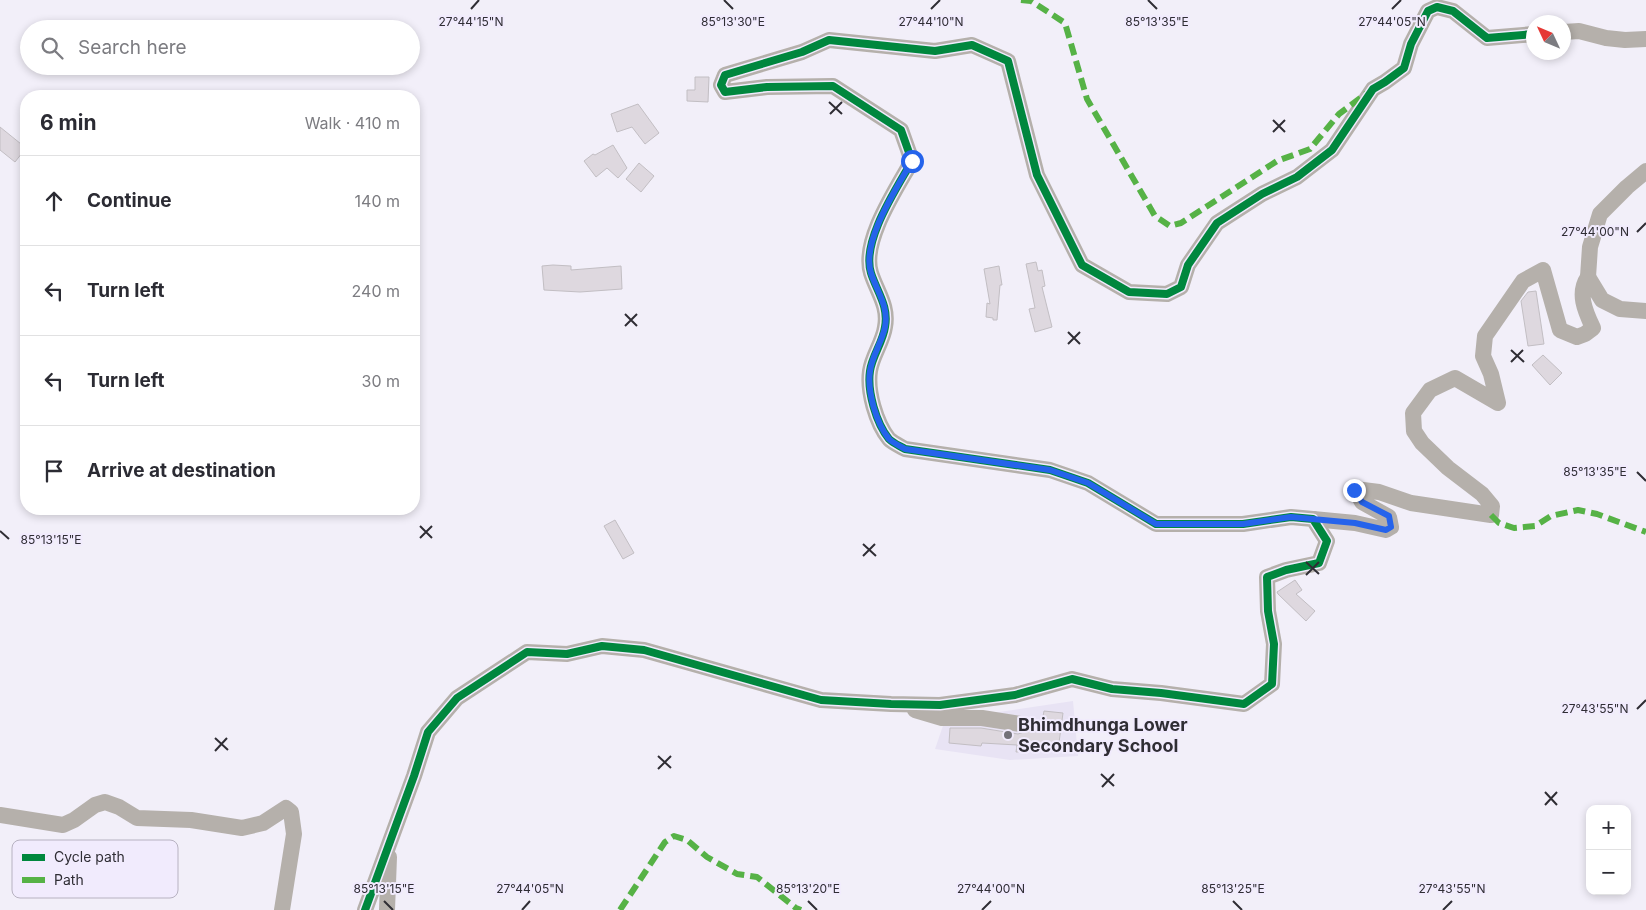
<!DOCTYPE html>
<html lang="en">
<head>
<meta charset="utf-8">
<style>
  body { margin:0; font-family:Inter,sans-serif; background:#f2f2f3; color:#2b2b33 }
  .controls { position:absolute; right:15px; bottom:15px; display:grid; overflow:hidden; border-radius:10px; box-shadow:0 2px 8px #0003 }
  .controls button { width:45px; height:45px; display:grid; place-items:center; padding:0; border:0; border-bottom:1px solid #e1e1e2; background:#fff; color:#2b2b33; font:25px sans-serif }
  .compass { position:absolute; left:1526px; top:15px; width:45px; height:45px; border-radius:50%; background:#fff; box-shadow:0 2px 8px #0003; rotate:314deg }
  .stop { position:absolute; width:15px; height:15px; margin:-11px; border:4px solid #2563eb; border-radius:50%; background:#fff }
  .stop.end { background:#2563eb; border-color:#fff; box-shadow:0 1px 5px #0008 }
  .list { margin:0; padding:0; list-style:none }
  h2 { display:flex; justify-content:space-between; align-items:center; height:65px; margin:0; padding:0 20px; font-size:21px }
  h2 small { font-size:16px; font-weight:400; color:#7c7c81 }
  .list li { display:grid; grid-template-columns:32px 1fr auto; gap:15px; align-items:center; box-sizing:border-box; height:90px; padding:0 20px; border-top:1px solid #e1e1e2 }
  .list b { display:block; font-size:19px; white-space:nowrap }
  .list em { font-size:16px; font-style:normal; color:#7c7c81 }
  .icon { flex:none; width:28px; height:28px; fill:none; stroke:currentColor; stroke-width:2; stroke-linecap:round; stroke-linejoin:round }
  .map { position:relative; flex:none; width:1646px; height:910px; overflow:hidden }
  .search { position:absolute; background:#fff; box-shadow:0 2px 8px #0003; left:20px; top:20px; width:400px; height:55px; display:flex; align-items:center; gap:12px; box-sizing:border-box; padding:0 18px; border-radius:28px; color:#7c7c81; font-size:19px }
  .panel { position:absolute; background:#fff; box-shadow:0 2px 8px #0003; left:20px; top:90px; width:400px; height:425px; border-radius:20px }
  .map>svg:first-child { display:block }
  .built { fill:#e8e3f4 }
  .building { fill:#ded8df; stroke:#c2bec3 }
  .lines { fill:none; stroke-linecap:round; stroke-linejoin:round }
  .minor { stroke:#b5b0ab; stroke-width:16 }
  .quiet { stroke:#56b246; stroke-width:6; stroke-dasharray:12 6; stroke-linecap:butt }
  .cycleway-casing { stroke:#f1ebfd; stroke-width:11 }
  .cycleway { stroke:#00873e; stroke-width:8 }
  .route { stroke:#2563eb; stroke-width:6 }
  .ticks { fill:none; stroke:#2f2d34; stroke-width:2 }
  .poi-dot { fill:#737179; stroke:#f1ebfd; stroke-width:2 }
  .labels { text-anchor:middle; stroke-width:4; stroke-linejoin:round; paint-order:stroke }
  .poi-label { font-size:18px; font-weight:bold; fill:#2f2d34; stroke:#f1ebfd; text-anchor:start }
  .key { fill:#f1ebfd; stroke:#b7b2c1; stroke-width:1 }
  .key-label { font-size:14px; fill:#2f2d34 }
  .ticks-label { font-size:12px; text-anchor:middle; fill:#2f2d34; stroke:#f1ebfd; stroke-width:4; stroke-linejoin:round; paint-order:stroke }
</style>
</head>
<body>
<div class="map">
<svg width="1646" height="910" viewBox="0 0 1646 910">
  <rect width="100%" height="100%" fill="#f2eff9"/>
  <path class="built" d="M 1073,701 L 1078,756 L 1010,760 L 935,749 L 945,720 Z"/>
  <g class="building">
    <path d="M 695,77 L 709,77 L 708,102 L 687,101 L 687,90 L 695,90 Z"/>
    <path d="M 638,104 L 659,133 L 645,144 L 632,127 L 617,132 L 611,114 Z"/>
    <path d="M 0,127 L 26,148 L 15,162 L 0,150 Z"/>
    <path d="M 613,145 L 627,168 L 618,178 L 607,168 L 596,177 L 584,161 L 593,154 L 595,155 Z"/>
    <path d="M 639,163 L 654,176 L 641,192 L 626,179 Z"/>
    <path d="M 1036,262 L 1038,271 L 1042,270 L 1045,286 L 1042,287 L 1052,327 L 1035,332 L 1029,309 L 1035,308 L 1026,264 Z"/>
    <path d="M 553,265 L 571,266 L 571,270 L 621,266 L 622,289 L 580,292 L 544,290 L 542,266 Z"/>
    <path d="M 999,266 L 1002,285 L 1000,285 L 997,320 L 993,320 L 993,318 L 986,317 L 987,303 L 990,304 L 984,269 Z"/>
    <path d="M 1536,291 L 1544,344 L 1528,346 L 1521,301 L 1528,292 Z"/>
    <path d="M 1543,355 L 1562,373 L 1550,385 L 1532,365 Z"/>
    <path d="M 615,520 L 634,553 L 623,559 L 604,526 Z"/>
    <path d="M 1295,580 L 1302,590 L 1296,594 L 1315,611 L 1306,621 L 1278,594 L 1277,592 Z"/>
    <path d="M 1044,711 L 1063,713 L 1058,750 L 1016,752 L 1017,745 L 982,743 L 981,746 L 949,743 L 950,728 L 981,728 L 1018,734 L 1027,731 L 1040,732 Z"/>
  </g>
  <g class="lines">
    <g class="minor">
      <path d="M 1564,32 L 1579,31 L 1606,38 L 1625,40 L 1646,39"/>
      <path d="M 1588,277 L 1590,247 L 1600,214 L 1627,187 L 1646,171"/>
      <path d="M 1313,519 L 1355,523 L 1386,530 L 1391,527 L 1389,517 L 1362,502 L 1355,489 L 1379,492 L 1411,503 L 1491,515 L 1492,506 L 1482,494 L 1448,468 L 1422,443 L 1414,431 L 1413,413 L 1430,390 L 1455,378 L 1498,403 L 1491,374 L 1483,356 L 1485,336 L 1523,281 L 1543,270 L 1560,330 L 1577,337 L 1585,334 L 1593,328 C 1585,311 1577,293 1588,277 L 1602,300 L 1620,309 L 1646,311"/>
      <path d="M 915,710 L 942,718 L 982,718 L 1020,724"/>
      <path d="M 0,815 L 63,825 L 74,820 L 95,805 L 105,802 L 119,807 L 137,818 L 191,820 L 242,828 L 263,823 L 286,808 L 291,812 L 294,834 L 282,910"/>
      <path d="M 365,910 L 414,776 L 428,732 L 457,698 L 527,652 L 567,654 L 602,646 L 644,650 L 821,700 L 891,704 L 940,705 L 1015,695 L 1072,679 L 1112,689 L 1161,693 L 1244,704 L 1272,684 L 1274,644 L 1268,611 L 1267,577 L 1286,570 L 1319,563 L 1327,541 L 1313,519 L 1291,517 L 1243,524 L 1156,524 L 1088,483 L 1050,470 L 905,449 C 900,446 893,443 889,439 C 876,423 867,391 870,371 C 872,356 883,342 885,327 C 889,306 877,292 871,273 C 861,241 897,188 912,161 L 901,130 L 833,86 L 767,87 L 725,92 L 721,85 L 725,75 L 802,52 L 829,40 L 935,51 L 972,45 L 1008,61 L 1037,175 L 1082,265 L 1129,292 L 1167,294 L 1181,287 L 1188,265 L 1217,223 L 1262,194 L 1297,177 L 1332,150 L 1373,89 L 1385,82 L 1404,68 L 1411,44 L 1428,11 L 1437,7 L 1453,11 L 1487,38 L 1534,34"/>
      <path d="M 387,910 L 389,857"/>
    </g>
    <g class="quiet">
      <path d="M 1021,0 L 1031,1 L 1065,23 L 1087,99 L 1155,216 L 1170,226 L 1181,223 L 1277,161 L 1310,149 L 1339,114 L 1367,93"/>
      <path d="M 1491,515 L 1499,523 L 1514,528 L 1535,526 L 1551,516 L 1578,510 L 1597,514 L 1646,532"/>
      <path d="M 620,910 L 665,842 L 674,836 L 687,840 L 707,857 L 737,874 L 757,877 L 796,908 L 801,910"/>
    </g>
    <defs>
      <path id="cycleway" d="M 365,910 L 414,776 L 428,732 L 457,698 L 527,652 L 567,654 L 602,646 L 644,650 L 821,700 L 891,704 L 940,705 L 1015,695 L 1072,679 L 1112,689 L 1161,693 L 1244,704 L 1272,684 L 1274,644 L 1268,611 L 1267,577 L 1286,570 L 1319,563 L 1327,541 L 1313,519 L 1291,517 L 1243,524 L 1156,524 L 1088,483 L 1050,470 L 905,449 C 900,446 893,443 889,439 C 876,423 867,391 870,371 C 872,356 883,342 885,327 C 889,306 877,292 871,273 C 861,241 897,188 912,161 L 901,130 L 833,86 L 767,87 L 725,92 L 721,85 L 725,75 L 802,52 L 829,40 L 935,51 L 972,45 L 1008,61 L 1037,175 L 1082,265 L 1129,292 L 1167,294 L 1181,287 L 1188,265 L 1217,223 L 1262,194 L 1297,177 L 1332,150 L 1373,89 L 1385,82 L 1404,68 L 1411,44 L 1428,11 L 1437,7 L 1453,11 L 1487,38 L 1534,34"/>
    </defs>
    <use href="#cycleway" class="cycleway-casing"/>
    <use href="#cycleway" class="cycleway"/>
  </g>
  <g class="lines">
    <path class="route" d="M 912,161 C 897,188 861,241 871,273 C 877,292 889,306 885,327 C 882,342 872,356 870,371 C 867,391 876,423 889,439 C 893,443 900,446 905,449 L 1050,470 L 1088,483 L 1156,524 L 1243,524 L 1291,517 L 1355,523 L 1386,530 L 1391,527 L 1389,516 L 1362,502 L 1354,490"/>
  </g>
  <path class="ticks" d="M 724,0 L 733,9M 1148,0 L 1157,9M 471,9 L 479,0M 931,9 L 940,0M 1392,9 L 1401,0M 829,102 L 842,114M 830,114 L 842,102M 1273,120 L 1285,132M 1273,132 L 1285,120M 1637,232 L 1646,223M 625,314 L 637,326M 625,326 L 637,314M 1068,332 L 1080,344M 1068,344 L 1080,332M 1511,350 L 1524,362M 1511,362 L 1523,350M 1637,472 L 1646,481M 420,526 L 432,538M 0,531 L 9,539M 420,538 L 432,526M 863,544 L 876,556M 863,556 L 875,544M 1306,562 L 1319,574M 1306,575 L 1319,562M 1637,709 L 1646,700M 215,738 L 228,750M 215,751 L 227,738M 658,756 L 671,768M 658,769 L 671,756M 1101,774 L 1114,786M 1102,787 L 1114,774M 1545,792 L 1557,805M 1545,805 L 1557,792M 384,901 L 393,910M 808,901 L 817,910M 1233,901 L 1242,910M 522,910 L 530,901M 982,910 L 991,901M 1443,910 L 1452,901"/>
  <circle class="poi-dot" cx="1008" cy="735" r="5"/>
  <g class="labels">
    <g class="poi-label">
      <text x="1018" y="731">Bhimdhunga Lower<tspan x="1018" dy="21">Secondary School</tspan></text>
    </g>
  </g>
  <rect x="12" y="840" width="166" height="58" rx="8" class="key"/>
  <rect x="22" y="854" width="23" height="7" fill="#00873e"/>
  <rect x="22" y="877" width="23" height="6" fill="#56b246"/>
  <g class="key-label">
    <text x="54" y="862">Cycle path</text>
    <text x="54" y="885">Path</text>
  </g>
  <g class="ticks-label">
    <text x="733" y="26">85°13'30"E</text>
    <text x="1157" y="26">85°13'35"E</text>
    <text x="471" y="26">27°44'15"N</text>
    <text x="931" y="26">27°44'10"N</text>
    <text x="1392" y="26">27°44'05"N</text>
    <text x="1595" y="236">27°44'00"N</text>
    <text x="1595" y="476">85°13'35"E</text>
    <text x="51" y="544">85°13'15"E</text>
    <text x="1595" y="713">27°43'55"N</text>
    <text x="530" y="893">27°44'05"N</text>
    <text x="991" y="893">27°44'00"N</text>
    <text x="1452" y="893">27°43'55"N</text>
    <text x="384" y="893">85°13'15"E</text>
    <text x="808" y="893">85°13'20"E</text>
    <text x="1233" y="893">85°13'25"E</text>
  </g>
</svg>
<div class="controls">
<button>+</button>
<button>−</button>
</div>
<svg class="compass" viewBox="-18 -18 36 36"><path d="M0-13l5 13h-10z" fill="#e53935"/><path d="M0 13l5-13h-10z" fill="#7c7c81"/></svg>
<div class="stop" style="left:912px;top:161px"></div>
<div class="stop end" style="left:1354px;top:490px"></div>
<div class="search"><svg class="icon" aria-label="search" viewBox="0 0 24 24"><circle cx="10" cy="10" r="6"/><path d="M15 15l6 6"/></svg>Search here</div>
<section class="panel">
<h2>6 min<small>Walk · 410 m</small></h2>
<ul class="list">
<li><svg class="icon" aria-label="ahead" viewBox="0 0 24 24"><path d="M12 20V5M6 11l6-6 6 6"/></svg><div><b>Continue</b></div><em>140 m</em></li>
<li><svg class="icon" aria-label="left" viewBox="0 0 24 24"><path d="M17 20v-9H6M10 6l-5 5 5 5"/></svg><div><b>Turn left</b></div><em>240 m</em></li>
<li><svg class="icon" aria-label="left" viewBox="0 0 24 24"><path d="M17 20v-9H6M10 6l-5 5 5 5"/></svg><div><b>Turn left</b></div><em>30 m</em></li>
<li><svg class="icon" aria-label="arrive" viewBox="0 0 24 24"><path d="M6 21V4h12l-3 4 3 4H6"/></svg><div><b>Arrive at destination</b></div></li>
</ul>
</section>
</div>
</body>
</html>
